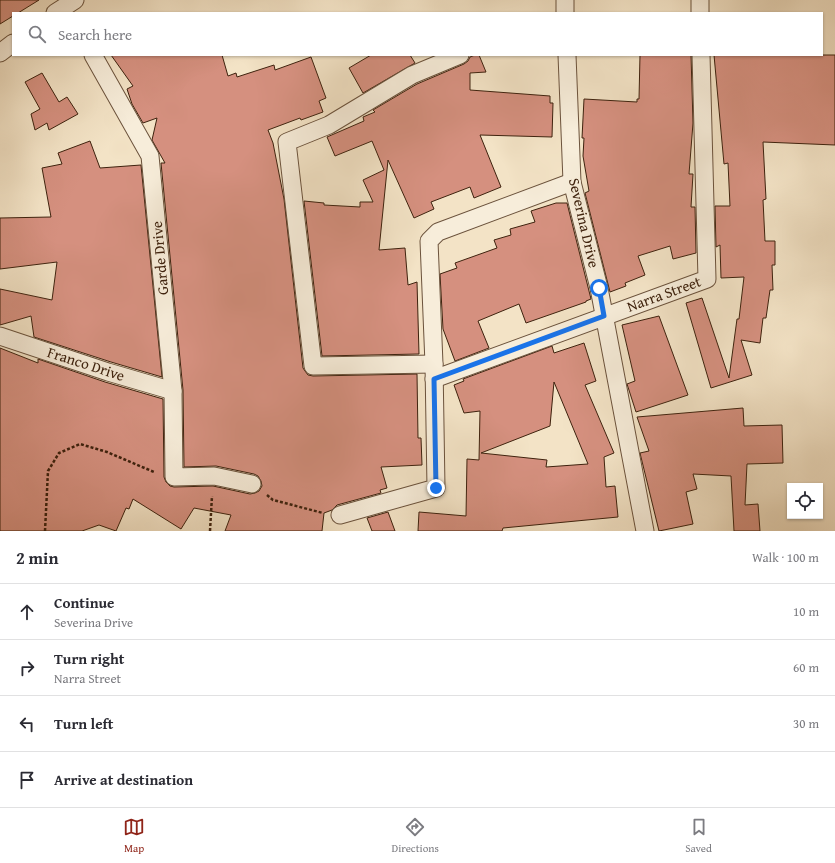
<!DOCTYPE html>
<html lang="en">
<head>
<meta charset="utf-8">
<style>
  body { margin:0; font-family:"Gentium Book Plus",serif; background:#f2f2f3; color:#2b2b33 }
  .controls { position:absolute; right:12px; bottom:12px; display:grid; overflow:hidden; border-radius:0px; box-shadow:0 1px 3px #0004 }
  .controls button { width:36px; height:36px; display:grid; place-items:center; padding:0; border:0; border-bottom:1px solid #e1e1e2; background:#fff; color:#2b2b33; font:20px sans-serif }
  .stop { position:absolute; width:12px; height:12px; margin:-9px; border:3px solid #1a73e8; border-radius:50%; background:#fff }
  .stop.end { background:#1a73e8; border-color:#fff; box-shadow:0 1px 4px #0008 }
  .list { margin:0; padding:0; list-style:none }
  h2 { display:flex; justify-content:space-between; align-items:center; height:52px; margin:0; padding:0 16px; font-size:17px }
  h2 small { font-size:13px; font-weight:400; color:#7c7c81 }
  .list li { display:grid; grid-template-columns:26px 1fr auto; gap:12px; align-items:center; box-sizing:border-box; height:56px; padding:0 16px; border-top:1px solid #e1e1e2 }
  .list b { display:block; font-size:15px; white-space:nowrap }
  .list p { margin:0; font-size:13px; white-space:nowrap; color:#7c7c81 }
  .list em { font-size:13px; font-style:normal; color:#7c7c81 }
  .icon { flex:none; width:22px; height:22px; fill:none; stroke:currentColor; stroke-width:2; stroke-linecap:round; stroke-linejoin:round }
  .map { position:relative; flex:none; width:835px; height:531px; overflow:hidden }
  .search { position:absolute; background:#fff; box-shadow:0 1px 3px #0004; left:12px; right:12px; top:12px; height:44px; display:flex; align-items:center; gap:10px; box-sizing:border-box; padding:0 14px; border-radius:0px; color:#7c7c81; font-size:15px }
  .sheet { height:276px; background:#fff }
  nav { display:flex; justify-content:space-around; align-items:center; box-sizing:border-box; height:56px; border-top:1px solid #e1e1e2; background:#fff; font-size:11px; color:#7c7c81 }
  nav a { display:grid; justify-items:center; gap:2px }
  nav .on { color:#8f2418 }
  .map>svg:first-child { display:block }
  .building { fill:#d5907f; stroke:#3e220e; fill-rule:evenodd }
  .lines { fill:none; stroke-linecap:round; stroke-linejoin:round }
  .street-casing { stroke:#6b523c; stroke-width:19 }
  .path { stroke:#3e220e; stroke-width:2.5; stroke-dasharray:3 2; stroke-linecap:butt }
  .street { stroke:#f7edda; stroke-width:17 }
  .route { stroke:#1a73e8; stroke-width:5 }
  .labels { text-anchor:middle; stroke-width:3.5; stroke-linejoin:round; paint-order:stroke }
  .street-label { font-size:15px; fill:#3e220e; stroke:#f7edda }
</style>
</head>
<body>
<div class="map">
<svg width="835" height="531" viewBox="0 0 835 531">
  <rect width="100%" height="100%" fill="#f3e3c6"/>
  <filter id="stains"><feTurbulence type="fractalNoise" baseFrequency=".005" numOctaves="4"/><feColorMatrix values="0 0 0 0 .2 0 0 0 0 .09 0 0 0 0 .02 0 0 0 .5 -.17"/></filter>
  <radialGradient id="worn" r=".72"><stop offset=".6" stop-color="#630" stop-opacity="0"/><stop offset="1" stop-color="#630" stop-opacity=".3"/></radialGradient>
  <g class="building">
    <path d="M 0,0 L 39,0 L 18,13 L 13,13 L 13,16 L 0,24 Z"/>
    <path d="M 111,55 L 222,55 L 228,76 L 236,73 L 237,77 L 274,65 L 275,70 L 311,57 L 326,98 L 319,101 L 323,112 L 301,120 L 300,118 L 268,130 L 273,143 L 284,199 L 303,368 L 305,371 L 308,375 L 313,376 L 417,374 L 418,438 L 421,438 L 422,465 L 381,467 L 387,488 L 380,490 L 381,493 L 337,505 L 332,510 L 324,513 L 322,531 L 225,531 L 231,515 L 194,508 L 181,529 L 133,499 L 129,509 L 126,508 L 116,531 L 99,525 L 82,531 L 0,531 L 0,348 L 38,363 L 38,359 L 105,382 L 163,399 L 164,477 L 166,482 L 170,486 L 174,487 L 213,486 L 250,494 L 255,493 L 259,491 L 262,486 L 261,481 L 258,476 L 254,474 L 216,466 L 184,467 L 183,390 L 161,163 L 165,163 L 152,140 L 157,118 L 143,123 L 132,104 L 127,89 L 133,86 Z"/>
    <path d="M 371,55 L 410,55 L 415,63 L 363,93 L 349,68 Z"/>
    <path d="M 475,55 L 479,55 L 486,72 L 470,73 L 470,90 L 550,96 L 550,103 L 553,103 L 552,137 L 480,135 L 501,187 L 474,198 L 470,187 L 431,202 L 434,209 L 414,218 L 388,160 L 379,250 L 405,248 L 408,285 L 417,282 L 419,354 L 322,356 L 304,201 L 324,203 L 324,205 L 360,207 L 360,202 L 373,202 L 363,180 L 384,170 L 372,141 L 335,156 L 327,137 L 364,121 L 363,117 L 375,112 L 373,110 L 417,84 L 464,64 L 468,61 L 470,57 Z"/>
    <path d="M 640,55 L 691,55 L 693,123 L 689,174 L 693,174 L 691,207 L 695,207 L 696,253 L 673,259 L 670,246 L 638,256 L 645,275 L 625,283 L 626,286 L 610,292 L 585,193 L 589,191 L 583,156 L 584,138 L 582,138 L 584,99 L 637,102 L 637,99 L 639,99 Z"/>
    <path d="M 714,55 L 835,55 L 835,145 L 763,142 L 766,199 L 763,200 L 765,241 L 775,241 L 775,265 L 772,265 L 773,290 L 770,290 L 766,318 L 763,318 L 760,343 L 741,340 L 752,375 L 711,388 L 686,303 L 702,298 L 729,378 L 737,319 L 739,319 L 744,277 L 721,278 L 720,245 L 716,247 L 715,206 L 730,206 L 728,163 L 724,164 Z"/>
    <path d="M 42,73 L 59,102 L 67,97 L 78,114 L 49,130 L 47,123 L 35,130 L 31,114 L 40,109 L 25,82 Z"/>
    <path d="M 90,141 L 100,168 L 141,165 L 162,377 L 111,362 L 34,337 L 31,316 L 0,325 L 0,289 L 52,300 L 57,262 L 0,269 L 0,218 L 51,217 L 42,168 L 62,164 L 58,153 Z"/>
    <path d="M 556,203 L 567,203 L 591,299 L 586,301 L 586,302 L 526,323 L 519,304 L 478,321 L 489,348 L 455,361 L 443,329 L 440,274 L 457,268 L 455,263 L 497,248 L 494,240 L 511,235 L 510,229 L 535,222 L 531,211 Z"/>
    <path d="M 659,316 L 688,395 L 636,412 L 627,384 L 635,381 L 622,325 Z"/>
    <path d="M 584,343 L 596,381 L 585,385 L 614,453 L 604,457 L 606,487 L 615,486 L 618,517 L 503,528 L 502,531 L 418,531 L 419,512 L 466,516 L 467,459 L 479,460 L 480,411 L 464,413 L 454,385 L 464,381 L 463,379 L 552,346 L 554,353 ZM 554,382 L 588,464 L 546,467 L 547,460 L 481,453 L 550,426 Z"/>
    <path d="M 743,408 L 744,426 L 782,425 L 783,463 L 747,464 L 745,505 L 758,504 L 760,531 L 734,531 L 731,476 L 693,474 L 697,489 L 686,492 L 693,524 L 659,531 L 640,453 L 649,451 L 637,417 Z"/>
    <path d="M 388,512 L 395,531 L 372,531 L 367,518 Z"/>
  </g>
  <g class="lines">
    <defs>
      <g id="street">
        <path d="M 565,0 L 565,13"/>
        <path d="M 700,0 L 700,13"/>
        <path d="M 55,13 L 75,0"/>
        <path d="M 0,53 L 13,43"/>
        <path d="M 93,55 L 150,156 L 173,391 L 174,477 L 214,476 L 252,484"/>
        <path d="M 567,55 L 572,182 L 599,288 L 645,531"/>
        <path d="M 0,336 L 108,372 L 173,391"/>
        <path d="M 434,364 L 313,366 L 287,142 L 329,125 L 412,75 L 460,55"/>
        <path d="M 434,379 L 707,279 L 701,55"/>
        <path d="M 340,515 L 436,488 L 434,364 L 429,241 L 438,232 L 572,182"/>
      </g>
    </defs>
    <use href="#street" class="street-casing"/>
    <g class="path">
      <path d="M 267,495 L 273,500 L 323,513"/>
      <path d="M 45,531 L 48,471 L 59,453 L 80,444 L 107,452 L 154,472"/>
      <path d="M 210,531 L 212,496"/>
    </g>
    <use href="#street" class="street"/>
  </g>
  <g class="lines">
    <path class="route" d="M 436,488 L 434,379 L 604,316 L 599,288"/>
  </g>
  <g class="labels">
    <g class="street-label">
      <text transform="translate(584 223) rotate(77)" y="5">Severina Drive</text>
      <text transform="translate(160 258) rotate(-95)" y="5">Garde Drive</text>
      <text transform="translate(664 294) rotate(-20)" y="5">Narra Street</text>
      <text transform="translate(86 364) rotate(18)" y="5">Franco Drive</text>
    </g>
  </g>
  <rect width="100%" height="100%" filter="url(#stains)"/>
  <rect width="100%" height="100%" fill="url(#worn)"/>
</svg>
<div class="controls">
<button><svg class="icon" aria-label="locate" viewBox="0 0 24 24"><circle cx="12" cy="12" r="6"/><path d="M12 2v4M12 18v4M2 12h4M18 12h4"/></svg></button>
</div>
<div class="stop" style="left:599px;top:288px"></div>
<div class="stop end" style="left:436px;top:488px"></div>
<div class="search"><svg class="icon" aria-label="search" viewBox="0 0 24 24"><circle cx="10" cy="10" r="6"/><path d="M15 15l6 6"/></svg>Search here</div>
</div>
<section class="sheet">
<h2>2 min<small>Walk · 100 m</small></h2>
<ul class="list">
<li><svg class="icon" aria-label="ahead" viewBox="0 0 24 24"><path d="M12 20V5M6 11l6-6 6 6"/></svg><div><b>Continue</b><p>Severina Drive</p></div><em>10 m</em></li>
<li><svg class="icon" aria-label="right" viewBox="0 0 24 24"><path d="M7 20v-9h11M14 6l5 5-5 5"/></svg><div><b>Turn right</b><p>Narra Street</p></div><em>60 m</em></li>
<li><svg class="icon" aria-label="left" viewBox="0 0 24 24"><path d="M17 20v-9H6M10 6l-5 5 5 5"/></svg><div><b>Turn left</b></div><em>30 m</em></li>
<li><svg class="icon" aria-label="arrive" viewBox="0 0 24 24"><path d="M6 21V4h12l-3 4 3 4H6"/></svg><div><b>Arrive at destination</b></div></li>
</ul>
</section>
<nav>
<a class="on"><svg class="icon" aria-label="map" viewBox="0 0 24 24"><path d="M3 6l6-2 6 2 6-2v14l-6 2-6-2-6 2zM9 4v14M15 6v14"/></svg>Map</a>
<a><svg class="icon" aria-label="directions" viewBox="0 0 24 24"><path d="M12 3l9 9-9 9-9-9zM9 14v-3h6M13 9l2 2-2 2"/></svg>Directions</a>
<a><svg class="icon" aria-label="saved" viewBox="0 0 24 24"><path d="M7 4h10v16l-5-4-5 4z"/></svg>Saved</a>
</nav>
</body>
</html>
